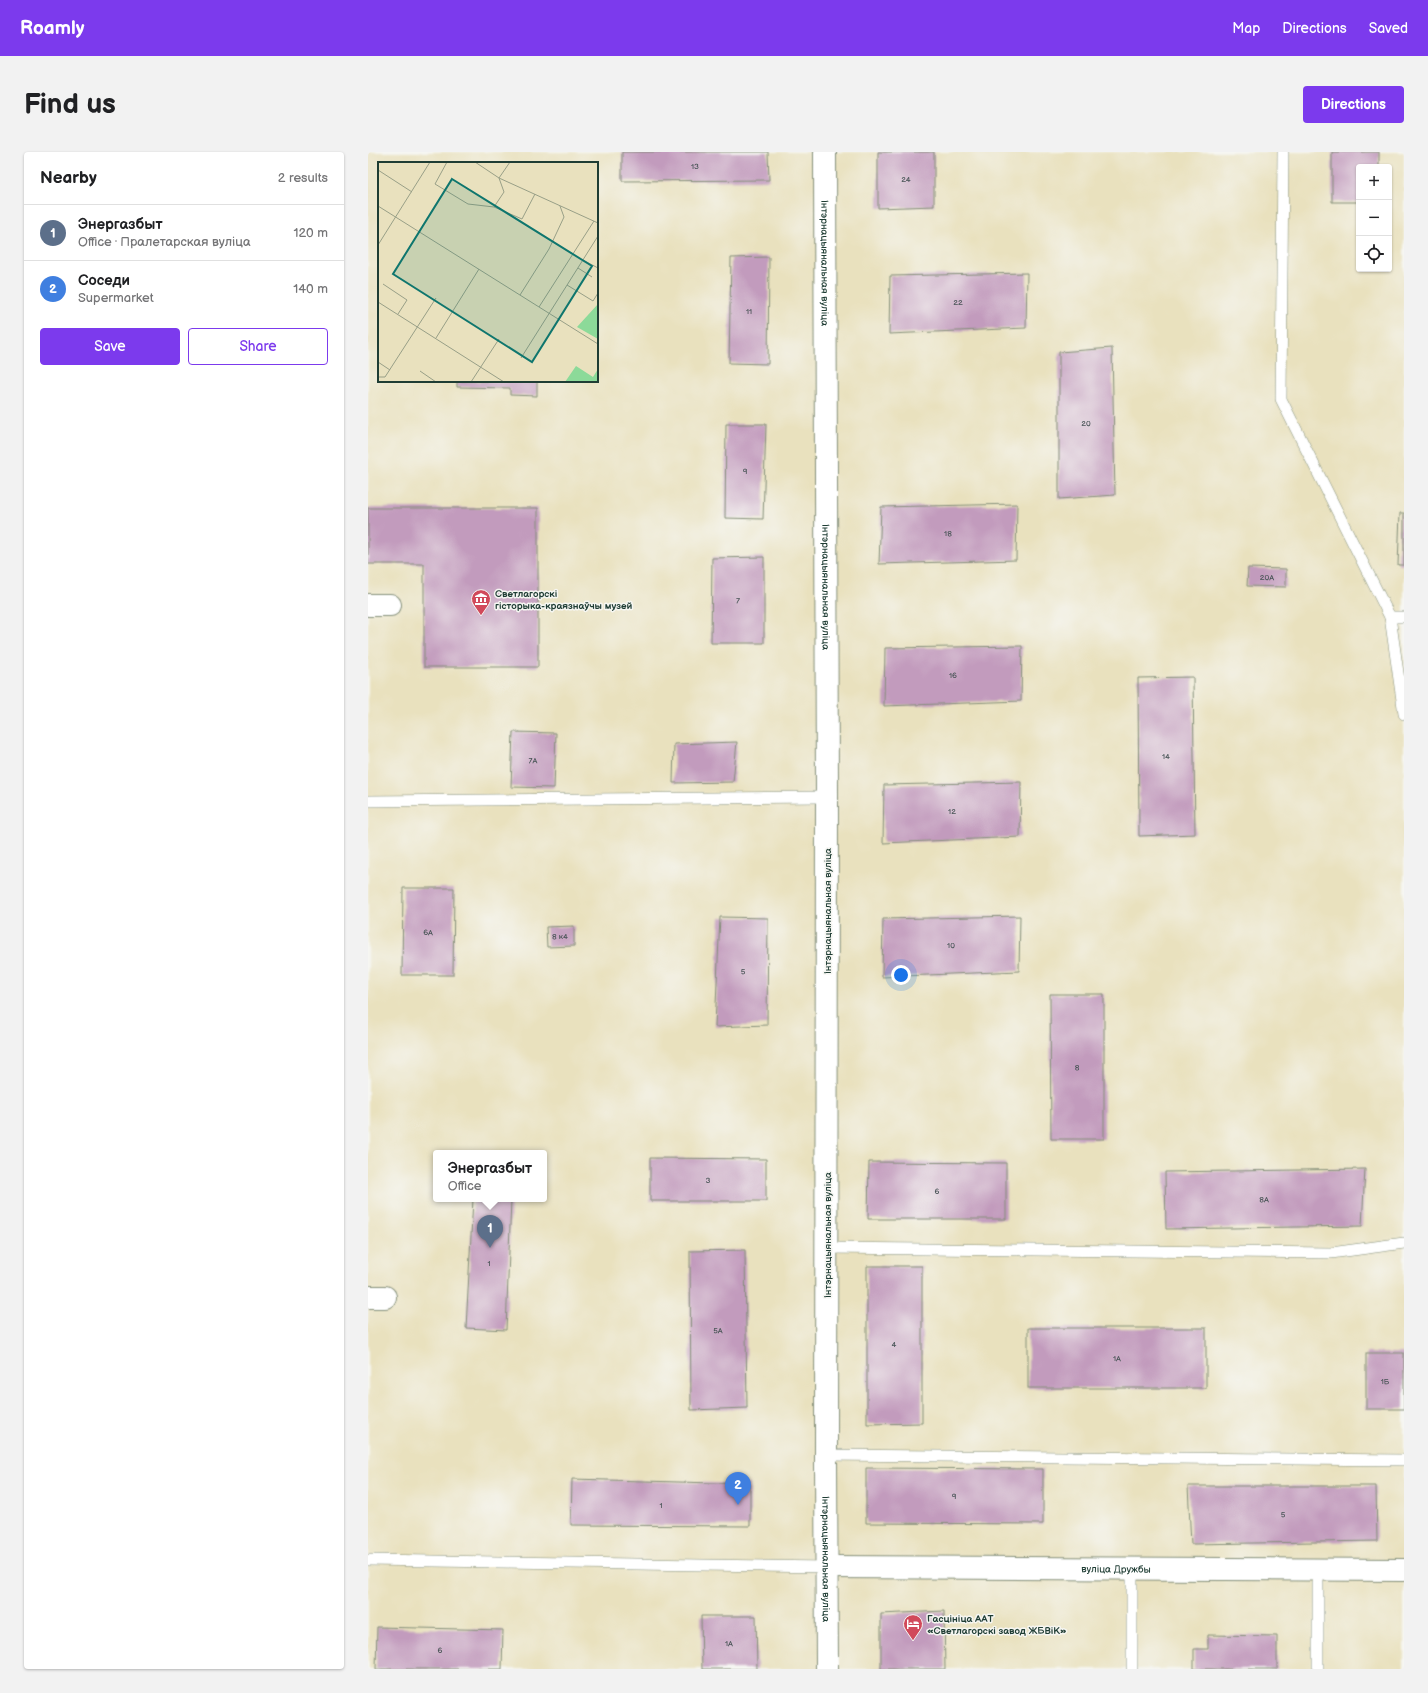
<!DOCTYPE html>
<html lang="en">
<head>
<meta charset="utf-8">
<style>
  body { margin:0; font-family:"Balsamiq Sans",sans-serif; background:#f2f2f2; color:#202124 }
  .controls { position:absolute; right:12px; top:12px; display:grid; overflow:hidden; border-radius:4px; box-shadow:0 1px 3px #0004 }
  .controls button { width:36px; height:36px; display:grid; place-items:center; padding:0; border:0; border-bottom:1px solid #e0e0e0; background:#fff; color:#202124; font:20px sans-serif }
  .you { position:absolute; left:533px; top:823px; width:14px; height:14px; margin:-10px; border:3px solid #fff; border-radius:50%; background:#1a73e8; box-shadow:0 0 0 6px #1a73e833 }
  .badge { display:grid; place-items:center; width:26px; height:26px; border-radius:50%; background:#7c3aed; color:#fff; font-size:13px; font-weight:700 }
  .pin { position:absolute; translate:-50% -33px; filter:drop-shadow(0 1px 2px #0008) }
  .pin::after { content:''; position:absolute; top:21px; width:14px; height:12px; background:inherit; clip-path:polygon(0 0,100% 0,50% 100%) }
  .popup { position:absolute; left:65px; top:998px; width:114px; height:52px; box-sizing:border-box; display:grid; place-content:center; border-radius:4px; background:#fff; filter:drop-shadow(0 1px 3px #0005); font-size:13px; white-space:nowrap; color:#757577 }
  .popup b { font-size:15px; color:#202124 }
  .popup::after { content:''; position:absolute; left:50%; top:100%; margin-left:-8px; border:8px solid transparent; border-top-color:#fff }
  .list { margin:0; padding:0; list-style:none }
  h2 { display:flex; justify-content:space-between; align-items:center; height:52px; margin:0; padding:0 16px; font-size:17px }
  h2 small { font-size:13px; font-weight:400; color:#757577 }
  .list li { display:grid; grid-template-columns:26px 1fr auto; gap:12px; align-items:center; box-sizing:border-box; height:56px; padding:0 16px; border-top:1px solid #e0e0e0 }
  .list b { display:block; font-size:15px; white-space:nowrap }
  .list p { margin:0; font-size:13px; white-space:nowrap; color:#757577 }
  .list em { font-size:13px; font-style:normal; color:#757577 }
  .actions { display:flex; gap:8px; padding:12px 16px }
  .actions a { flex:1; padding:9px 0; border:1px solid #7c3aed; border-radius:4px; text-align:center; font-size:14px; color:#7c3aed }
  .actions .main { background:#7c3aed; color:#fff }
  .icon { flex:none; width:22px; height:22px; fill:none; stroke:currentColor; stroke-width:2; stroke-linecap:round; stroke-linejoin:round }
  .map { position:relative; flex:none; width:1036px; height:1517px; overflow:hidden; border-radius:4px }
  header { display:flex; align-items:center; gap:24px; box-sizing:border-box; height:56px; padding:0 20px; background:#7c3aed; color:#fff }
  header strong { font-size:19px }
  nav { display:flex; gap:22px; margin-inline-start:auto; font-size:14px }
  .intro { display:flex; align-items:center; justify-content:space-between; box-sizing:border-box; height:96px; padding:0 24px }
  h1 { margin:0; font-size:28px }
  .button { padding:10px 18px; border-radius:4px; background:#7c3aed; color:#fff; font-size:14px; font-weight:700 }
  main { display:flex; gap:24px; padding:0 24px }
  aside { flex:1; background:#fff; border-radius:4px; box-shadow:0 1px 3px #0004 }
  .map>svg:first-child { display:block }
  .building { fill:#c29bbd }
  .lines { fill:none; stroke-linecap:round; stroke-linejoin:round }
  .service-casing { stroke:#848f79; stroke-width:12 }
  .minor-casing { stroke:#848f79; stroke-width:24 }
  .tertiary-casing { stroke:#848f79; stroke-width:24 }
  .service { stroke:#fff; stroke-width:11 }
  .minor { stroke:#fff; stroke-width:22 }
  .tertiary { stroke:#fff; stroke-width:22 }
  .labels { text-anchor:middle; stroke-width:3; stroke-linejoin:round; paint-order:stroke }
  .number-label { font-size:8px; fill:#485456 }
  .street-label { font-size:10px; fill:#1f3d34; stroke:#f6f6f2 }
  .poi-label { font-size:10px; font-weight:bold; fill:#1f3d34; stroke:#f6f6f2; text-anchor:start }
  .inset-road { fill:none; stroke:#989f87; stroke-width:1 }
  .view { fill:#0f766e; fill-opacity:0.15; stroke:#0f766e; stroke-width:2 }
  .inset-edge { fill:none; stroke:#1f3d34; stroke-width:2 }
</style>
</head>
<body>
<header>
<strong>Roamly</strong>
<nav><a>Map</a><a>Directions</a><a>Saved</a></nav>
</header>
<div class="intro"><h1>Find us</h1><a class="button">Directions</a></div>
<main>
<aside>
<h2>Nearby<small>2 results</small></h2>
<ul class="list">
<li><span class="badge" style="background:#5c6f8a">1</span><div><b>Энергазбыт</b><p>Office · Пралетарская вуліца</p></div><em>120 m</em></li>
<li><span class="badge" style="background:#3f7fe0">2</span><div><b>Соседи</b><p>Supermarket</p></div><em>140 m</em></li>
</ul>
<div class="actions"><a class="main">Save</a><a>Share</a></div>
</aside>
<div class="map">
<svg width="1036" height="1517" viewBox="0 0 1036 1517">
  <rect width="100%" height="100%" fill="#f6f6f2"/>
  <filter id="ink" filterUnits="userSpaceOnUse"><feTurbulence type="fractalNoise" baseFrequency=".025" numOctaves="2"/><feDisplacementMap in="SourceGraphic" scale="8" xChannelSelector="R" yChannelSelector="G"/><feConvolveMatrix kernelMatrix="1 2 1 2 8 2 1 2 1" color-interpolation-filters="sRGB"/></filter>
  <filter id="wash" filterUnits="userSpaceOnUse"><feTurbulence type="fractalNoise" baseFrequency=".012" numOctaves="4" result="noise"/><feDisplacementMap in="SourceGraphic" scale="16" xChannelSelector="R" yChannelSelector="G"/><feGaussianBlur stdDeviation="0.9" result="paint"/><feColorMatrix in="noise" values="0 0 0 0 0 0 0 0 0 0 0 0 0 0 0 0 0 1.4 0 .05"/><feComposite in="paint" operator="in"/></filter>
  <g filter="url(#wash)">
    <rect width="100%" height="100%" fill="#e9e1be"/>
    <g id="blocks">
      <g class="building">
        <path d="M 254,0 L 400,0 L 401,28 L 254,29 Z"/>
        <path d="M 510,0 L 566,0 L 566,54 L 510,56 Z"/>
        <path d="M 964,0 L 1011,0 L 1011,15 L 991,15 L 991,50 L 964,50 Z"/>
        <path d="M 401,105 L 400,212 L 361,211 L 363,106 Z"/>
        <path d="M 659,121 L 658,176 L 521,182 L 522,124 Z"/>
        <path d="M 744,196 L 747,343 L 691,347 L 691,200 Z"/>
        <path d="M 89,229 L 169,229 L 169,244 L 142,243 L 142,236 L 89,235 Z"/>
        <path d="M 358,272 L 398,272 L 395,367 L 357,366 Z"/>
        <path d="M 649,352 L 648,408 L 511,412 L 513,355 Z"/>
        <path d="M 0,356 L 170,356 L 170,515 L 56,515 L 56,412 L 0,412 Z"/>
        <path d="M 1032,361 L 1036,361 L 1036,413 L 1030,413 Z"/>
        <path d="M 396,405 L 396,491 L 343,491 L 344,406 Z"/>
        <path d="M 880,416 L 918,417 L 918,435 L 879,434 Z"/>
        <path d="M 654,494 L 653,549 L 516,554 L 517,496 Z"/>
        <path d="M 825,525 L 827,682 L 771,684 L 770,526 Z"/>
        <path d="M 145,580 L 188,581 L 186,636 L 143,635 Z"/>
        <path d="M 369,590 L 365,630 L 305,631 L 306,592 Z"/>
        <path d="M 653,630 L 652,685 L 515,691 L 516,633 Z"/>
        <path d="M 35,736 L 86,736 L 85,823 L 34,823 Z"/>
        <path d="M 652,764 L 651,819 L 514,825 L 515,767 Z"/>
        <path d="M 352,765 L 400,766 L 399,873 L 347,875 Z"/>
        <path d="M 206,774 L 206,794 L 179,795 L 178,775 Z"/>
        <path d="M 682,842 L 736,842 L 736,987 L 683,987 Z"/>
        <path d="M 282,1006 L 398,1007 L 398,1049 L 282,1049 Z"/>
        <path d="M 501,1010 L 638,1011 L 638,1067 L 500,1067 Z"/>
        <path d="M 997,1017 L 994,1074 L 798,1077 L 797,1020 Z"/>
        <path d="M 105,1047 L 143,1047 L 138,1178 L 98,1176 Z"/>
        <path d="M 377,1098 L 379,1256 L 323,1258 L 322,1099 Z"/>
        <path d="M 499,1114 L 554,1114 L 554,1271 L 499,1272 Z"/>
        <rect x="660" y="1176" width="178" height="60"/>
        <rect x="998" y="1201" width="38" height="56"/>
        <path d="M 498,1316 L 675,1317 L 675,1372 L 498,1371 Z"/>
        <path d="M 204,1327 L 382,1332 L 382,1374 L 203,1373 Z"/>
        <path d="M 820,1334 L 1008,1334 L 1009,1389 L 823,1392 Z"/>
        <path d="M 576,1459 L 577,1517 L 513,1517 L 513,1462 Z"/>
        <path d="M 333,1464 L 388,1464 L 389,1517 L 334,1517 Z"/>
        <path d="M 9,1475 L 135,1478 L 134,1517 L 8,1517 Z"/>
        <path d="M 840,1483 L 909,1484 L 909,1517 L 826,1517 L 826,1497 L 840,1497 Z"/>
      </g>
    </g>
  </g>
  <g filter="url(#ink)">
    <use href="#blocks" fill-opacity="0" stroke="#848f79" stroke-width="1"/>
    <g class="lines">
      <defs>
        <g id="service">
          <path d="M 915,0 L 913,247 L 1022,465 L 1036,562"/>
          <path d="M 1022,465 L 1036,465"/>
          <path d="M 0,649 L 459,645"/>
          <path d="M 459,1096 L 963,1101 L 1036,1091"/>
          <path d="M 458,1303 L 1036,1308"/>
          <path d="M 0,1408 L 459,1415"/>
          <path d="M 764,1417 L 764,1517"/>
          <path d="M 950,1418 L 950,1517"/>
        </g>
        <g id="minor">
          <path d="M 0,453 L 22,453"/>
          <path d="M 0,1145 L 17,1145"/>
          <path id="s1" d="M 459,1415 L 1036,1418"/>
        </g>
        <g id="tertiary">
          <path id="s2" d="M 457,0 L 459,645 L 458,1303 L 459,1517"/>
        </g>
      </defs>
      <use href="#service" class="service-casing"/>
      <use href="#minor" class="minor-casing"/>
      <use href="#tertiary" class="tertiary-casing"/>
      <use href="#service" class="service"/>
      <use href="#minor" class="minor"/>
      <use href="#tertiary" class="tertiary"/>
    </g>
  </g>
  <defs>
    <symbol id="museum-pin" viewBox="-11 -11 22 30"><path d="M0 17L-7.5 6A9.5 9.5 0 1 1 7.5 6Z" fill="#d1495b" stroke="#f6f6f2"/><path d="M0-6L6-3V-2H-6V-3ZM-5-1h2V3h-2ZM-1-1h2V3h-2ZM3-1h2V3H3ZM-6 4H6V6H-6Z" fill="#fff"/></symbol>
    <symbol id="hotel-pin" viewBox="-11 -11 22 30"><path d="M0 17L-7.5 6A9.5 9.5 0 1 1 7.5 6Z" fill="#d1495b" stroke="#f6f6f2"/><path d="M-6-4.5h1.5V1H6V5H4.5V3h-9V5H-6ZM-4 0a1.8 1.8 0 1 1 3.6 0ZM.5 0V-2.5h3Q6-2.5 6 0Z" fill="#fff"/></symbol>
  </defs>
  <g fill-rule="evenodd">
    <use href="#museum-pin" x="102" y="436" width="22" height="30"/>
    <use href="#hotel-pin" x="534" y="1461" width="22" height="30"/>
  </g>
  <g class="labels">
    <g class="number-label">
      <text x="327" y="17">13</text>
      <text x="538" y="30">24</text>
      <text x="590" y="153">22</text>
      <text x="381" y="162">11</text>
      <text x="718" y="274">20</text>
      <text x="377" y="322">9</text>
      <text x="580" y="384">18</text>
      <text x="899" y="428">20А</text>
      <text x="370" y="451">7</text>
      <text x="585" y="526">16</text>
      <text x="798" y="607">14</text>
      <text x="165" y="611">7А</text>
      <text x="584" y="662">12</text>
      <text x="60" y="783">6А</text>
      <text x="192" y="787">8 к4</text>
      <text x="583" y="796">10</text>
      <text x="375" y="822">5</text>
      <text x="709" y="918">8</text>
      <text x="340" y="1031">3</text>
      <text x="569" y="1042">6</text>
      <text x="896" y="1050">8А</text>
      <text x="121" y="1114">1</text>
      <text x="350" y="1181">5А</text>
      <text x="526" y="1195">4</text>
      <text x="749" y="1209">1А</text>
      <text x="1017" y="1232">1Б</text>
      <text x="586" y="1347">9</text>
      <text x="293" y="1356">1</text>
      <text x="915" y="1365">5</text>
      <text x="361" y="1494">1А</text>
      <text x="72" y="1501">6</text>
    </g>
    <g class="street-label">
      <text dy="4" stroke="none"><textPath href="#s2" startOffset="111">Інтэрнацыянальная вуліца</textPath></text>
      <text dy="4" stroke="none"><textPath href="#s2" startOffset="435">Інтэрнацыянальная вуліца</textPath></text>
      <text transform="translate(459 759) rotate(-90)" y="4">Інтэрнацыянальная вуліца</text>
      <text transform="translate(459 1083) rotate(-90)" y="4">Інтэрнацыянальная вуліца</text>
      <text dy="4" stroke="none"><textPath href="#s2" startOffset="1407">Інтэрнацыянальная вуліца</textPath></text>
      <text dy="4" stroke="none"><textPath href="#s1" startOffset="289">вуліца Дружбы</textPath></text>
    </g>
    <g class="poi-label">
      <text x="127" y="445">Светлагорскі<tspan x="127" dy="12">гісторыка-краязнаўчы музей</tspan></text>
      <text x="559" y="1470">Гасцініца ААТ<tspan x="559" dy="12">«Светлагорскі завод ЖБВіК»</tspan></text>
    </g>
  </g>
  <g transform="translate(10 10)">
    <rect width="220" height="220" fill="#e9e1be"/>
    <path d="M 220,142 L 220,177 L 199,165 ZM 198,204 L 215,215 L 220,207 L 220,220 L 187,220 Z" fill="#8cda99"/>
    <path class="inset-road" d="M 69,0 L 57,22 L 90,42 L 116,45 L 144,57 L 157,32M 97,0 L 121,16 L 220,61M 0,8 L 34,30M 0,44 L 220,182M 116,45 L 126,30 L 121,16 L 132,0M 0,83 L 52,0M 205,98 L 220,106M 200,106 L 214,115M 5,122 L 29,138 L 20,152M 189,123 L 215,139 L 220,131M 142,133 L 171,87 L 186,55 L 182,44M 0,140 L 126,220M 161,145 L 216,59M 58,176 L 101,107M 143,196 L 220,74M 0,200 L 12,208M 42,209 L 58,220M 0,215 L 7,215 L 58,136M 93,220 L 121,177"/>
    <path class="view" d="M 74,17 L 214,104 L 154,200 L 15,112 Z"/>
    <rect width="220" height="220" class="inset-edge"/>
  </g>
</svg>
<div class="controls">
<button>+</button>
<button>−</button>
<button><svg class="icon" aria-label="locate" viewBox="0 0 24 24"><circle cx="12" cy="12" r="6"/><path d="M12 2v4M12 18v4M2 12h4M18 12h4"/></svg></button>
</div>
<div class="you"></div>
<div class="pin badge" style="left:122px;top:1096px;background:#5c6f8a">1</div>
<div class="popup"><b>Энергазбыт</b>Office</div>
<div class="pin badge" style="left:370px;top:1353px;background:#3f7fe0">2</div>
</div>
</main>
</body>
</html>
